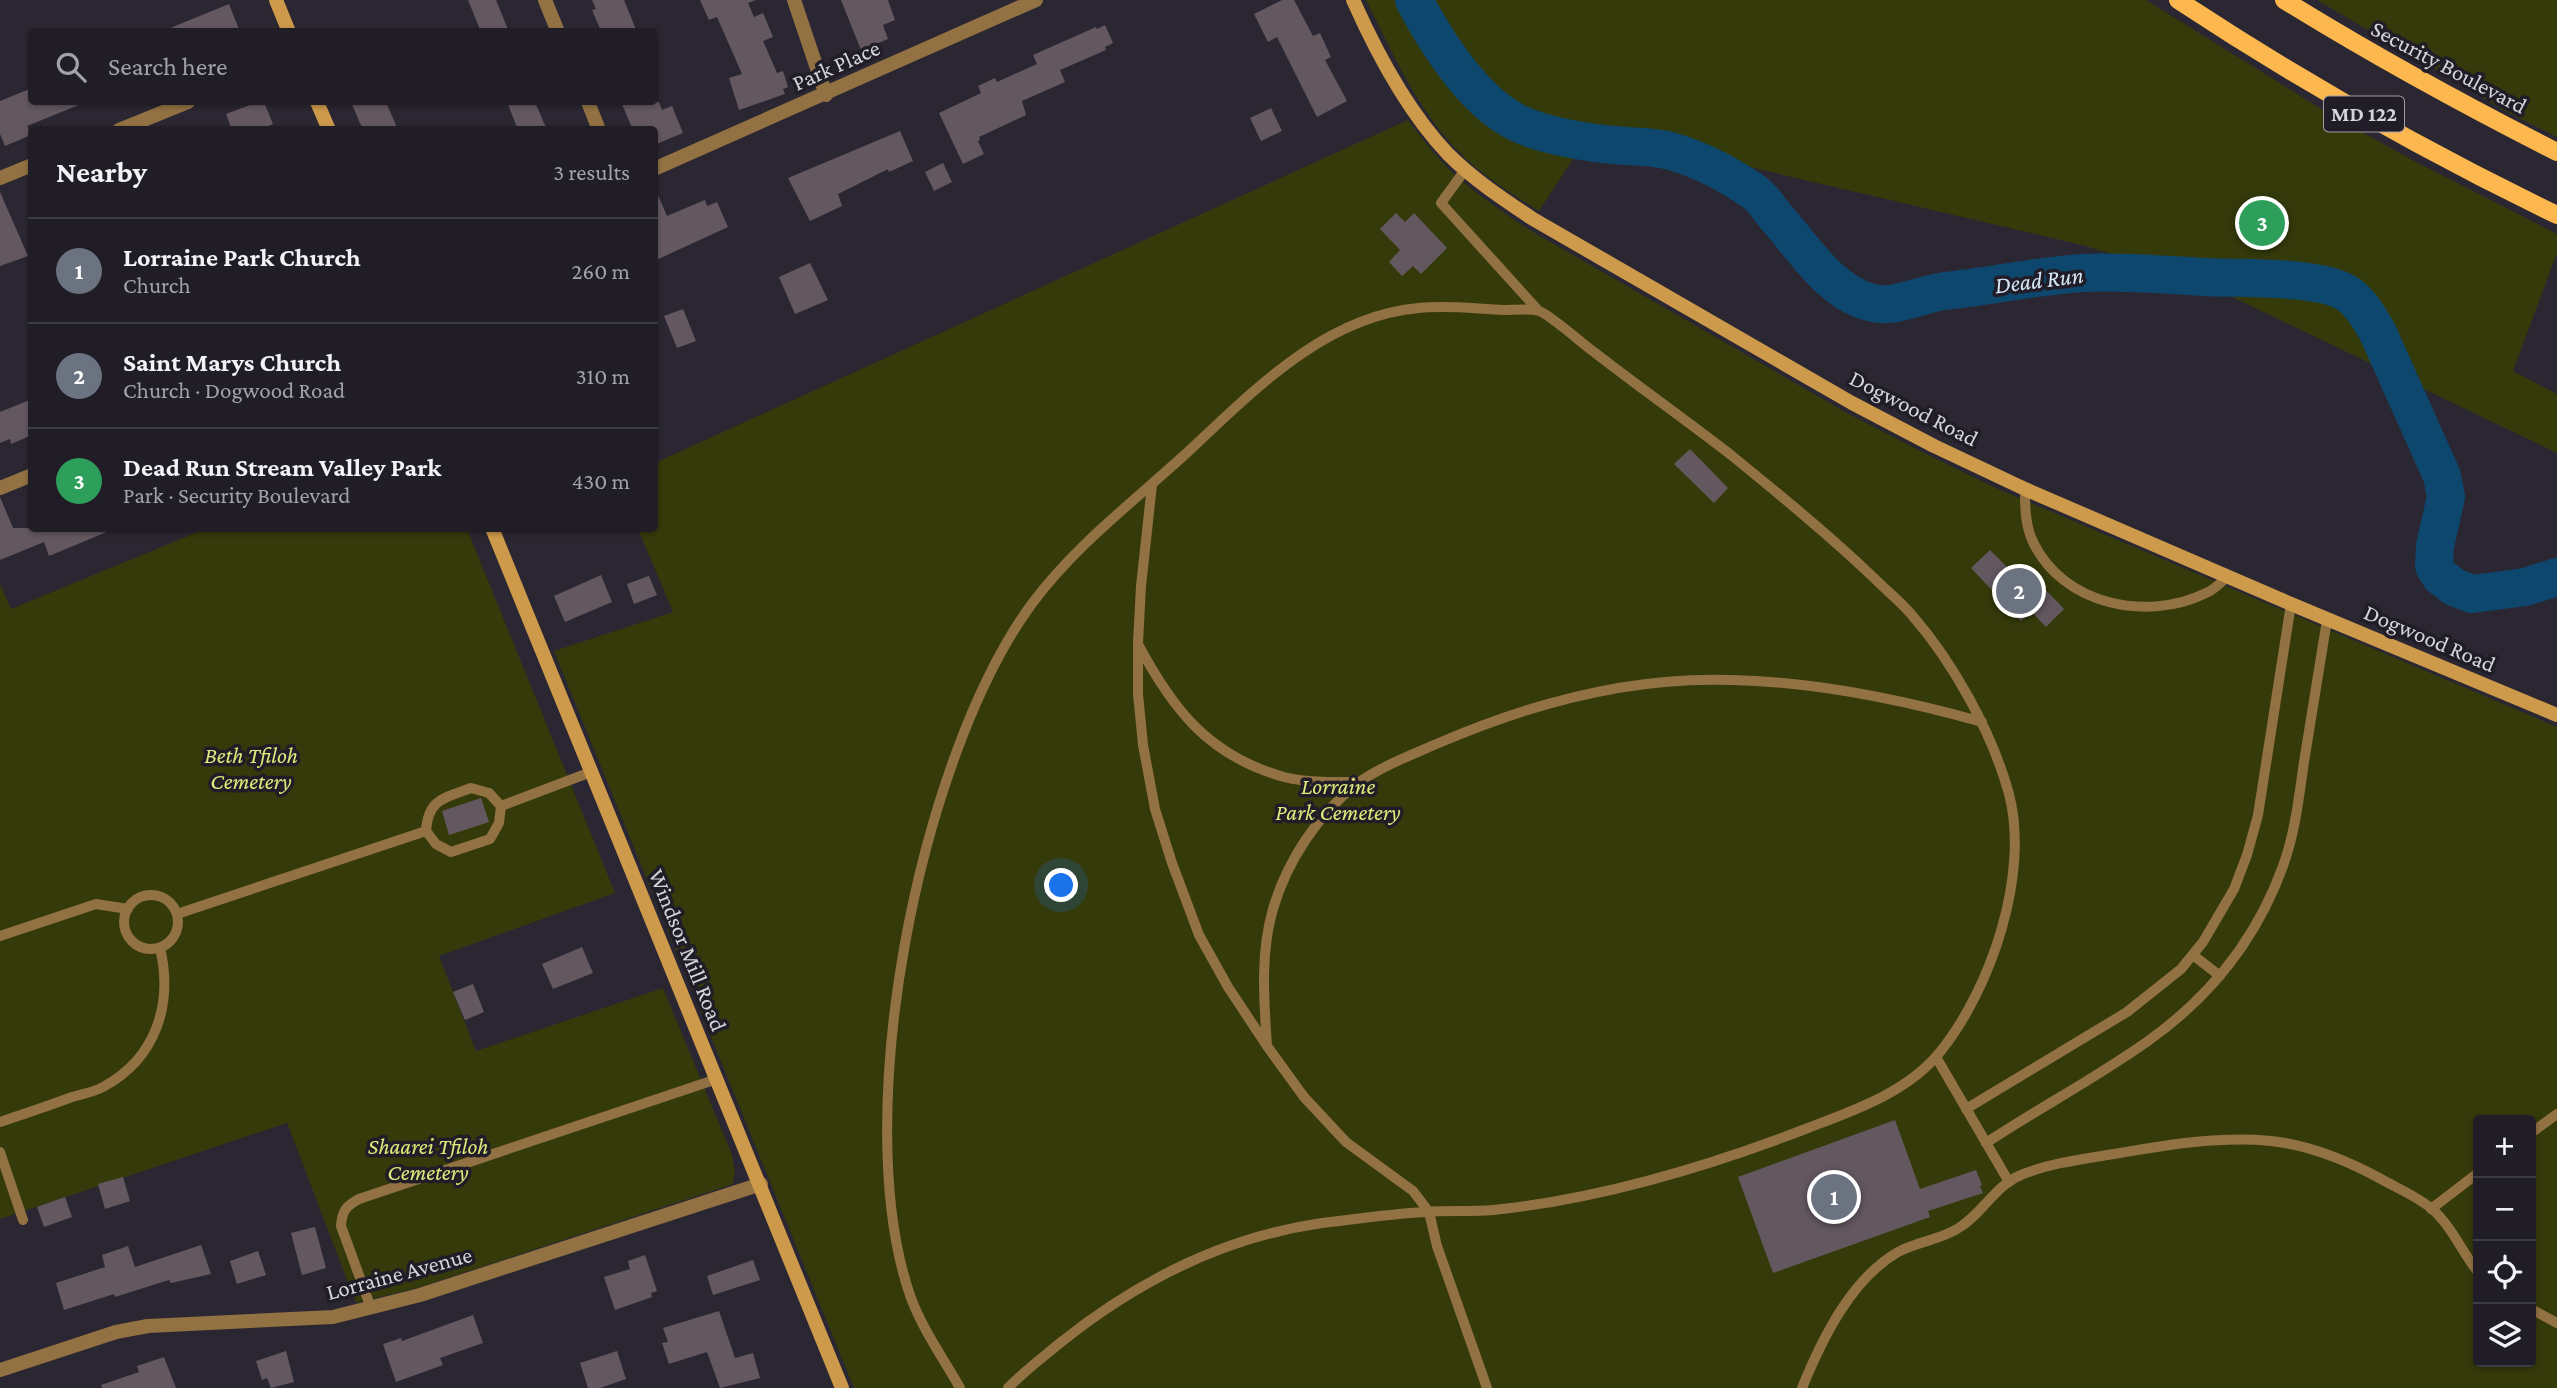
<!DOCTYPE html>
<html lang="en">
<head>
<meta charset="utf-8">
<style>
  body { margin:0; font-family:"Crimson Pro",serif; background:#28262e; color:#f1f3f6 }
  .controls { position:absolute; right:21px; bottom:21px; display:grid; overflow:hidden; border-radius:7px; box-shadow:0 2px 5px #0004 }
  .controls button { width:63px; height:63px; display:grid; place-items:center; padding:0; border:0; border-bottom:2px solid #3d3b43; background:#201d26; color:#f1f3f6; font:35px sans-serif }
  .you { position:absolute; left:1062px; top:886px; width:24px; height:24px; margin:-18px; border:5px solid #fff; border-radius:50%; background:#1a73e8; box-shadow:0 0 0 10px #1a73e833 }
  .badge { display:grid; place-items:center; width:46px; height:46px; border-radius:50%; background:#b4acf9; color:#fff; font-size:23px; font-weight:700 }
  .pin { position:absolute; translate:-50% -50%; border:4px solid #fff; box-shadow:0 2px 7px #0006 }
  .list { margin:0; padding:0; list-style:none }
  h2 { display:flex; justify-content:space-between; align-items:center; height:91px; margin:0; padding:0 28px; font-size:30px }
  h2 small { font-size:23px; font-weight:400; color:#a2a2a7 }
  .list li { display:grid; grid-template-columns:46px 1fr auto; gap:21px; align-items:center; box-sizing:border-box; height:105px; padding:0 28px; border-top:2px solid #3d3b43 }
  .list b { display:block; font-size:26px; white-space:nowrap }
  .list p { margin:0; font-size:23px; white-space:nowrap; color:#a2a2a7 }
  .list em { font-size:23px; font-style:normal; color:#a2a2a7 }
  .icon { flex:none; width:38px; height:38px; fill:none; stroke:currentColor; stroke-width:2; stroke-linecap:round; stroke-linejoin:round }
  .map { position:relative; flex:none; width:2557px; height:1388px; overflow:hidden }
  .search { position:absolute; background:#201d26; box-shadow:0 2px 5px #0004; left:28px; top:28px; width:630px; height:77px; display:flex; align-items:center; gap:18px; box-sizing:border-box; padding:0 24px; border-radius:7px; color:#a2a2a7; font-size:26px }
  .panel { position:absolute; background:#201d26; box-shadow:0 2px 5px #0004; left:28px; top:126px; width:630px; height:406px; border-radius:7px }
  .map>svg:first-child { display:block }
  .green { fill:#353a0b; fill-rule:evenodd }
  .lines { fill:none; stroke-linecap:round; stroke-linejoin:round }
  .river { stroke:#0e476e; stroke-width:38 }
  .building { fill:#645860 }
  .lane { stroke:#927142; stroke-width:10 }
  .street { stroke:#927142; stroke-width:14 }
  .secondary { stroke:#cd994a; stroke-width:14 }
  .primary { stroke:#fcb84e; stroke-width:18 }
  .labels { text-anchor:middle; stroke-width:7; stroke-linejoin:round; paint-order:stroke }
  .shield { fill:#211d28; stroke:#a09da5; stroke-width:2 }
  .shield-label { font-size:21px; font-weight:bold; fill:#d6d4db }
  .street-label { font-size:23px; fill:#d6d4db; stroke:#211d28 }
  .park-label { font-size:23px; font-style:italic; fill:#ddeb7a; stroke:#211d28 }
  .water-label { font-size:24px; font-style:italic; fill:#d5e6f5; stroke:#211d28 }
</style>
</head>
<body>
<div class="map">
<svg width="2557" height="1388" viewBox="0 0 2557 1388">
  <rect width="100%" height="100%" fill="#2b2732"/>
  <g class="green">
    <path d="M 1366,0 L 2146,0 L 2331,115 L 2416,162 L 2557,234 L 2557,253 L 2513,371 L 2557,394 L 2557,453 L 2226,294 L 2163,269 L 2082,245 L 1592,130 L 1539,211 C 1511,193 1481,175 1458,151 C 1417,109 1392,52 1366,0 Z"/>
    <path d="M 2317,0 L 2557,0 L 2557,137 L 2505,111 Z"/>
    <path d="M 1408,120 C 1419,134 1430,149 1442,162 C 1467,188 1497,208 1528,229 L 1847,413 L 1930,456 L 1998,489 L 2557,727 L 2557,1388 L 854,1388 L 554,651 L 673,612 L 638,529 L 654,528 L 655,463 ZM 2478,1120 L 2531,1120 L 2531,1362 L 2478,1362 Z"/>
    <path d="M 205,529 L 467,529 L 615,893 L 439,956 L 476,1051 L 663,988 L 732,1155 L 735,1171 L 733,1184 L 420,1287 L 356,1303 L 287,1123 L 0,1219 L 0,584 L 11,609 Z"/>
  </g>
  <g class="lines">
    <path class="river" d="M 1414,0 C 1437,44 1478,109 1527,127 C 1550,136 1588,143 1614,145 C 1633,147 1655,146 1674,152 C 1701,160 1731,176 1754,192 C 1763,198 1769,209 1776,217 C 1802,246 1829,291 1869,302 C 1894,310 1920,294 1945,291 C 1991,286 2037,276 2083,273 C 2123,271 2165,275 2205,277 C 2239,279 2321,275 2348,294 C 2362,304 2370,319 2378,333 L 2442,476 L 2446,497 L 2435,546 L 2434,566 L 2440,576 L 2454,587 L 2472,594 L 2525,587 L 2557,577"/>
  </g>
  <g class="building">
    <path d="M 468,0 L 496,0 L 509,32 L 481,32 Z"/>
    <path d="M 592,0 L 624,0 L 637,32 L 601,31 L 592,10 L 596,9 Z"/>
    <path d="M 700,0 L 756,0 L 748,3 L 754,17 L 763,13 L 773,37 L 763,41 L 777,73 L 783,71 L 788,87 L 783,89 L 785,94 L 739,110 L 729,78 L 742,74 L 717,17 L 709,20 Z"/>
    <path d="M 841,0 L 888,0 L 895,20 L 883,25 L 888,39 L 861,50 Z"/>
    <path d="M 1282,0 L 1294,0 L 1313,36 L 1320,33 L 1331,57 L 1325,60 L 1347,101 L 1317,117 L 1277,37 L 1268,42 L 1254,14 Z"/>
    <path d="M 229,4 L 240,32 L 163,32 L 163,31 Z"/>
    <path d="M 1105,25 L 1113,43 L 1105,47 L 1106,50 L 1060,70 L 1065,82 L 1022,101 L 1026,115 L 979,137 L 980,140 L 978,141 L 984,154 L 963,164 L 939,113 L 981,93 L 978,86 L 995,78 L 997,82 L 1037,64 L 1033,55 L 1096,27 L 1097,29 Z"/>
    <path d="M 32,88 L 32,102 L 86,102 L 27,126 L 31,135 L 5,146 L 0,134 L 0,101 Z"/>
    <path d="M 258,102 L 264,102 L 273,124 L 259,130 L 232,130 L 226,114 Z"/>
    <path d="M 351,102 L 386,102 L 398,130 L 363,130 Z"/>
    <path d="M 507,102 L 535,102 L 547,130 L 518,130 Z"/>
    <path d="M 621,102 L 659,102 L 662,110 L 672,106 L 683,133 L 654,145 L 654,130 L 633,130 Z"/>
    <path d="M 1271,108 L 1282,131 L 1261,141 L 1250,118 Z"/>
    <path d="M 900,131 L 913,161 L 889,172 L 888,169 L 838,194 L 842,206 L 810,221 L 788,178 Z"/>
    <path d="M 943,163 L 952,182 L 934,191 L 925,172 Z"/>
    <path d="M 654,186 L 667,216 L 705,200 L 707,206 L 717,202 L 728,227 L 654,261 Z"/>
    <path d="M 0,192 L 28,256 L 0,266 Z"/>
    <path d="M 1396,213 L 1405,222 L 1414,213 L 1447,248 L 1421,274 L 1413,266 L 1402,276 L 1389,262 L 1400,250 L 1380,229 Z"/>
    <path d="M 810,263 L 828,300 L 795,314 L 779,277 Z"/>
    <path d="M 683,309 L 696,341 L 677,348 L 664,316 Z"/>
    <path d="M 32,399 L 32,435 L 11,444 L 10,439 L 0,443 L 0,412 Z"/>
    <path d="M 1690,449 L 1728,488 L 1714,503 L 1674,464 Z"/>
    <path d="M 0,497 L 13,528 L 114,529 L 49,556 L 44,542 L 0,560 Z"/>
    <path d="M 1990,550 L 2012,572 L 2021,564 L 2064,609 L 2046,627 L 2031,611 L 2021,621 L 1971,568 Z"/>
    <path d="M 601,575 L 612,602 L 565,622 L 554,596 Z"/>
    <path d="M 649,576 L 657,595 L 634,604 L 627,584 Z"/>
    <path d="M 481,798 L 489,822 L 449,835 L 442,811 Z"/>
    <path d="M 582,947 L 593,973 L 553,989 L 542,964 Z"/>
    <path d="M 473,984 L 484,1012 L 465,1020 L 453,992 Z"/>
    <path d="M 1895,1120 L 1920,1189 L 1976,1170 L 1982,1185 L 1980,1186 L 1983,1193 L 1928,1211 L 1930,1217 L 1773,1273 L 1738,1177 Z"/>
    <path d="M 123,1177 L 130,1201 L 105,1209 L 98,1184 Z"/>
    <path d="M 65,1197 L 72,1217 L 44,1227 L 37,1207 Z"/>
    <path d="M 315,1227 L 326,1268 L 302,1275 L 291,1233 Z"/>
    <path d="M 201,1245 L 211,1274 L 171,1283 L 169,1280 L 115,1297 L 114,1294 L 64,1310 L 56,1283 L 105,1267 L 102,1255 L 128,1246 L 135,1267 Z"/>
    <path d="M 258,1251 L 266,1275 L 237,1284 L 230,1261 Z"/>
    <path d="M 645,1255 L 657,1291 L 651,1293 L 652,1297 L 615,1310 L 604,1277 L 630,1269 L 628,1261 Z"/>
    <path d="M 753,1260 L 760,1280 L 713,1295 L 707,1276 Z"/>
    <path d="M 719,1311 L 735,1358 L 753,1353 L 760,1378 L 720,1388 L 707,1352 L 669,1364 L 662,1343 L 668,1342 L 663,1328 Z"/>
    <path d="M 473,1315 L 483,1343 L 440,1358 L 443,1365 L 396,1382 L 383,1344 L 401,1338 L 402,1341 Z"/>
    <path d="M 286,1351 L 294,1382 L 271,1388 L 267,1378 L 262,1380 L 256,1361 Z"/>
    <path d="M 617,1351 L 626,1379 L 600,1388 L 588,1388 L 580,1363 Z"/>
    <path d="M 164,1357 L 176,1388 L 102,1388 L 101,1385 L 139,1372 L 137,1366 Z"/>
  </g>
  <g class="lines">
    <g class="lane">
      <path d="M 1465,170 L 1441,203 L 1537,309"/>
      <path d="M 1152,485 L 1141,586 L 1138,643 L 1138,694 L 1143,745 L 1155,809 L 1172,863 L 1199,935 L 1228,987 L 1267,1046 L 1304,1097 L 1346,1142 L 1413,1191 L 1429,1212 L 1437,1246 L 1487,1388"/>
      <path d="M 2025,489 C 2025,507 2025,525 2033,542 C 2063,605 2147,622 2206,593 C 2214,590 2221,582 2227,577"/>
      <path d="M 1138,644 C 1173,710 1209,756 1284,777 C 1308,783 1335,782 1359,782"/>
      <path d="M 471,788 L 489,793 L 501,806 L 499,823 L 490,839 L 451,852 L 436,844 L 426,831 C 428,799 444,798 471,788 Z"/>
      <path d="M 501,806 L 591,772"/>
      <circle cx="151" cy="922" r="27"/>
      <path d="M 177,914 L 426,831"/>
      <path d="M 0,936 L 96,904 L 128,909"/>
      <path d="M 2193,955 L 2220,976"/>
      <path d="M 1267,1046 C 1264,1000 1260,954 1273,909 C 1287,861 1318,814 1358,783 C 1380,767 1409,756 1434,745 C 1528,704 1628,676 1732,680 C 1817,682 1900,699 1982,722"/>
      <path d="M 1936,1057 L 2009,1182"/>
      <path d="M 1966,1109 L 2127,1012 L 2181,969 L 2203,942 L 2234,889 L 2247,855 L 2258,815 L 2291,604"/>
      <path d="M 0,1122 C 24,1114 48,1106 72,1097 C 82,1094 94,1092 103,1087 C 157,1058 173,1003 160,948"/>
      <path d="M 2531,1133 L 2557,1114"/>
      <path d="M 1986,1143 C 2039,1108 2096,1078 2148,1041 C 2210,997 2257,938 2283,866 C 2295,833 2299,797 2304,762 C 2312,715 2319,667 2327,620"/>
      <path d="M 0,1152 L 23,1220"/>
      <path d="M 2431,1209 L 2478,1173"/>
      <path d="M 371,1308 L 341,1226 C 342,1211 346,1206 359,1199 L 717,1079"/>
      <path d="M 2531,1309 L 2557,1323"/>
      <path d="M 960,1388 C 943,1358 923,1330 911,1298 C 847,1119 920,757 1031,605 C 1075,545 1137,499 1191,449 C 1256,388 1326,316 1419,308 C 1449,305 1476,309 1505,310 C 1512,310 1532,308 1539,311 C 1549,314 1583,344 1594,352 C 1639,387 1686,420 1731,455 C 1780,495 1829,535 1874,578 C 1886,590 1900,601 1911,614 C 1953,662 1992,732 2009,794 C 2030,874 1991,989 1940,1052 C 1908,1092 1855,1110 1808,1128 C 1707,1167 1601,1199 1493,1210 C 1470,1212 1447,1210 1425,1212 C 1390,1214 1356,1219 1322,1223 C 1224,1237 1136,1282 1060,1343 C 1042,1358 1024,1371 1008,1388"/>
      <path d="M 1802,1388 C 1822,1339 1851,1279 1898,1252 C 1916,1242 1939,1240 1957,1229 C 1982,1215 1994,1186 2021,1175 C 2050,1163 2083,1159 2114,1154 C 2165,1145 2219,1136 2271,1141 C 2308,1145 2348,1161 2381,1179 C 2397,1188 2416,1196 2431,1208 C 2451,1225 2462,1252 2478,1272"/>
    </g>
    <g class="street">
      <path d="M 545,0 L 558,32"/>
      <path d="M 794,0 L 826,95"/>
      <path d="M 588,102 L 599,130"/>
      <path d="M 119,130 L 188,102"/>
      <path d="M 654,169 L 1036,0"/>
      <path d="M 0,178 L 32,165"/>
      <path d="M 0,488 L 32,475"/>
      <path d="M 0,1370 L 116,1332 L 148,1326 L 333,1317 L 420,1295 L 761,1184"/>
    </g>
    <g class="secondary">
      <path d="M 276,0 L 289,32"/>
      <path d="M 1353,0 C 1377,54 1407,111 1448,154 C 1474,180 1503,199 1533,219 L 1852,403 L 1934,446 L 2025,489 L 2291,604 L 2557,715"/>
      <path d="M 317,102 L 329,130"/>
      <path d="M 492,528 L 842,1388"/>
    </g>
    <g class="primary">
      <path d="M 2178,0 C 2299,80 2426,152 2557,215"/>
      <path d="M 2284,0 C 2373,55 2464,105 2557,152"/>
    </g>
  </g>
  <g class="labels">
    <rect class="shield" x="2324" y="96.5" width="80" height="35" rx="5"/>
    <g class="shield-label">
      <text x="2364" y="121">MD 122</text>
    </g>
    <g class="street-label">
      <text transform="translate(836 65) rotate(-24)" y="8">Park Place</text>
      <text transform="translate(2449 67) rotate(28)" y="8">Security Boulevard</text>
      <text transform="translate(1914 408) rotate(27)" y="8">Dogwood Road</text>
      <text transform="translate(2430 638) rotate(23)" y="8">Dogwood Road</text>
      <text transform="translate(688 950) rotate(68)" y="8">Windsor Mill Road</text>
      <text transform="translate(399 1273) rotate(-15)" y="8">Lorraine Avenue</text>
    </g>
    <g class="park-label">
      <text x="251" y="763">Beth Tfiloh<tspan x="251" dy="26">Cemetery</tspan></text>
      <text x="1338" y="794">Lorraine<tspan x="1338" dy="26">Park Cemetery</tspan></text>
      <text x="428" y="1154">Shaarei Tfiloh<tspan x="428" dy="26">Cemetery</tspan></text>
    </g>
    <g class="water-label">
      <text transform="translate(2039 280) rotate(-7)" y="8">Dead Run</text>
    </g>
  </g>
</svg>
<div class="controls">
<button>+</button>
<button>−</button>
<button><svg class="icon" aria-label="locate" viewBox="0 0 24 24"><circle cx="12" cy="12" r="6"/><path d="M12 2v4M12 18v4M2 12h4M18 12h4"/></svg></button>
<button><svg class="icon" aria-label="layers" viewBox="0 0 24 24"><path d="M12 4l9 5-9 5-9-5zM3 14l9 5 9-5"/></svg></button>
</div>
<div class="you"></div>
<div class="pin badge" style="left:1834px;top:1197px;background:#6b7280">1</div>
<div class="pin badge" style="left:2019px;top:591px;background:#6b7280">2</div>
<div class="pin badge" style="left:2262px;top:223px;background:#2e9e5b">3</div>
<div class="search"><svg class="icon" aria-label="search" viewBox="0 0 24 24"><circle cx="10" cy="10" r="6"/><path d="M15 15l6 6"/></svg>Search here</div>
<section class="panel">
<h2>Nearby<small>3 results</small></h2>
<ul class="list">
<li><span class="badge" style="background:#6b7280">1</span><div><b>Lorraine Park Church</b><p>Church</p></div><em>260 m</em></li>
<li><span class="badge" style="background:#6b7280">2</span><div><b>Saint Marys Church</b><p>Church · Dogwood Road</p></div><em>310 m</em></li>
<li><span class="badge" style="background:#2e9e5b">3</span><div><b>Dead Run Stream Valley Park</b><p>Park · Security Boulevard</p></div><em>430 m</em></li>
</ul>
</section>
</div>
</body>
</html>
